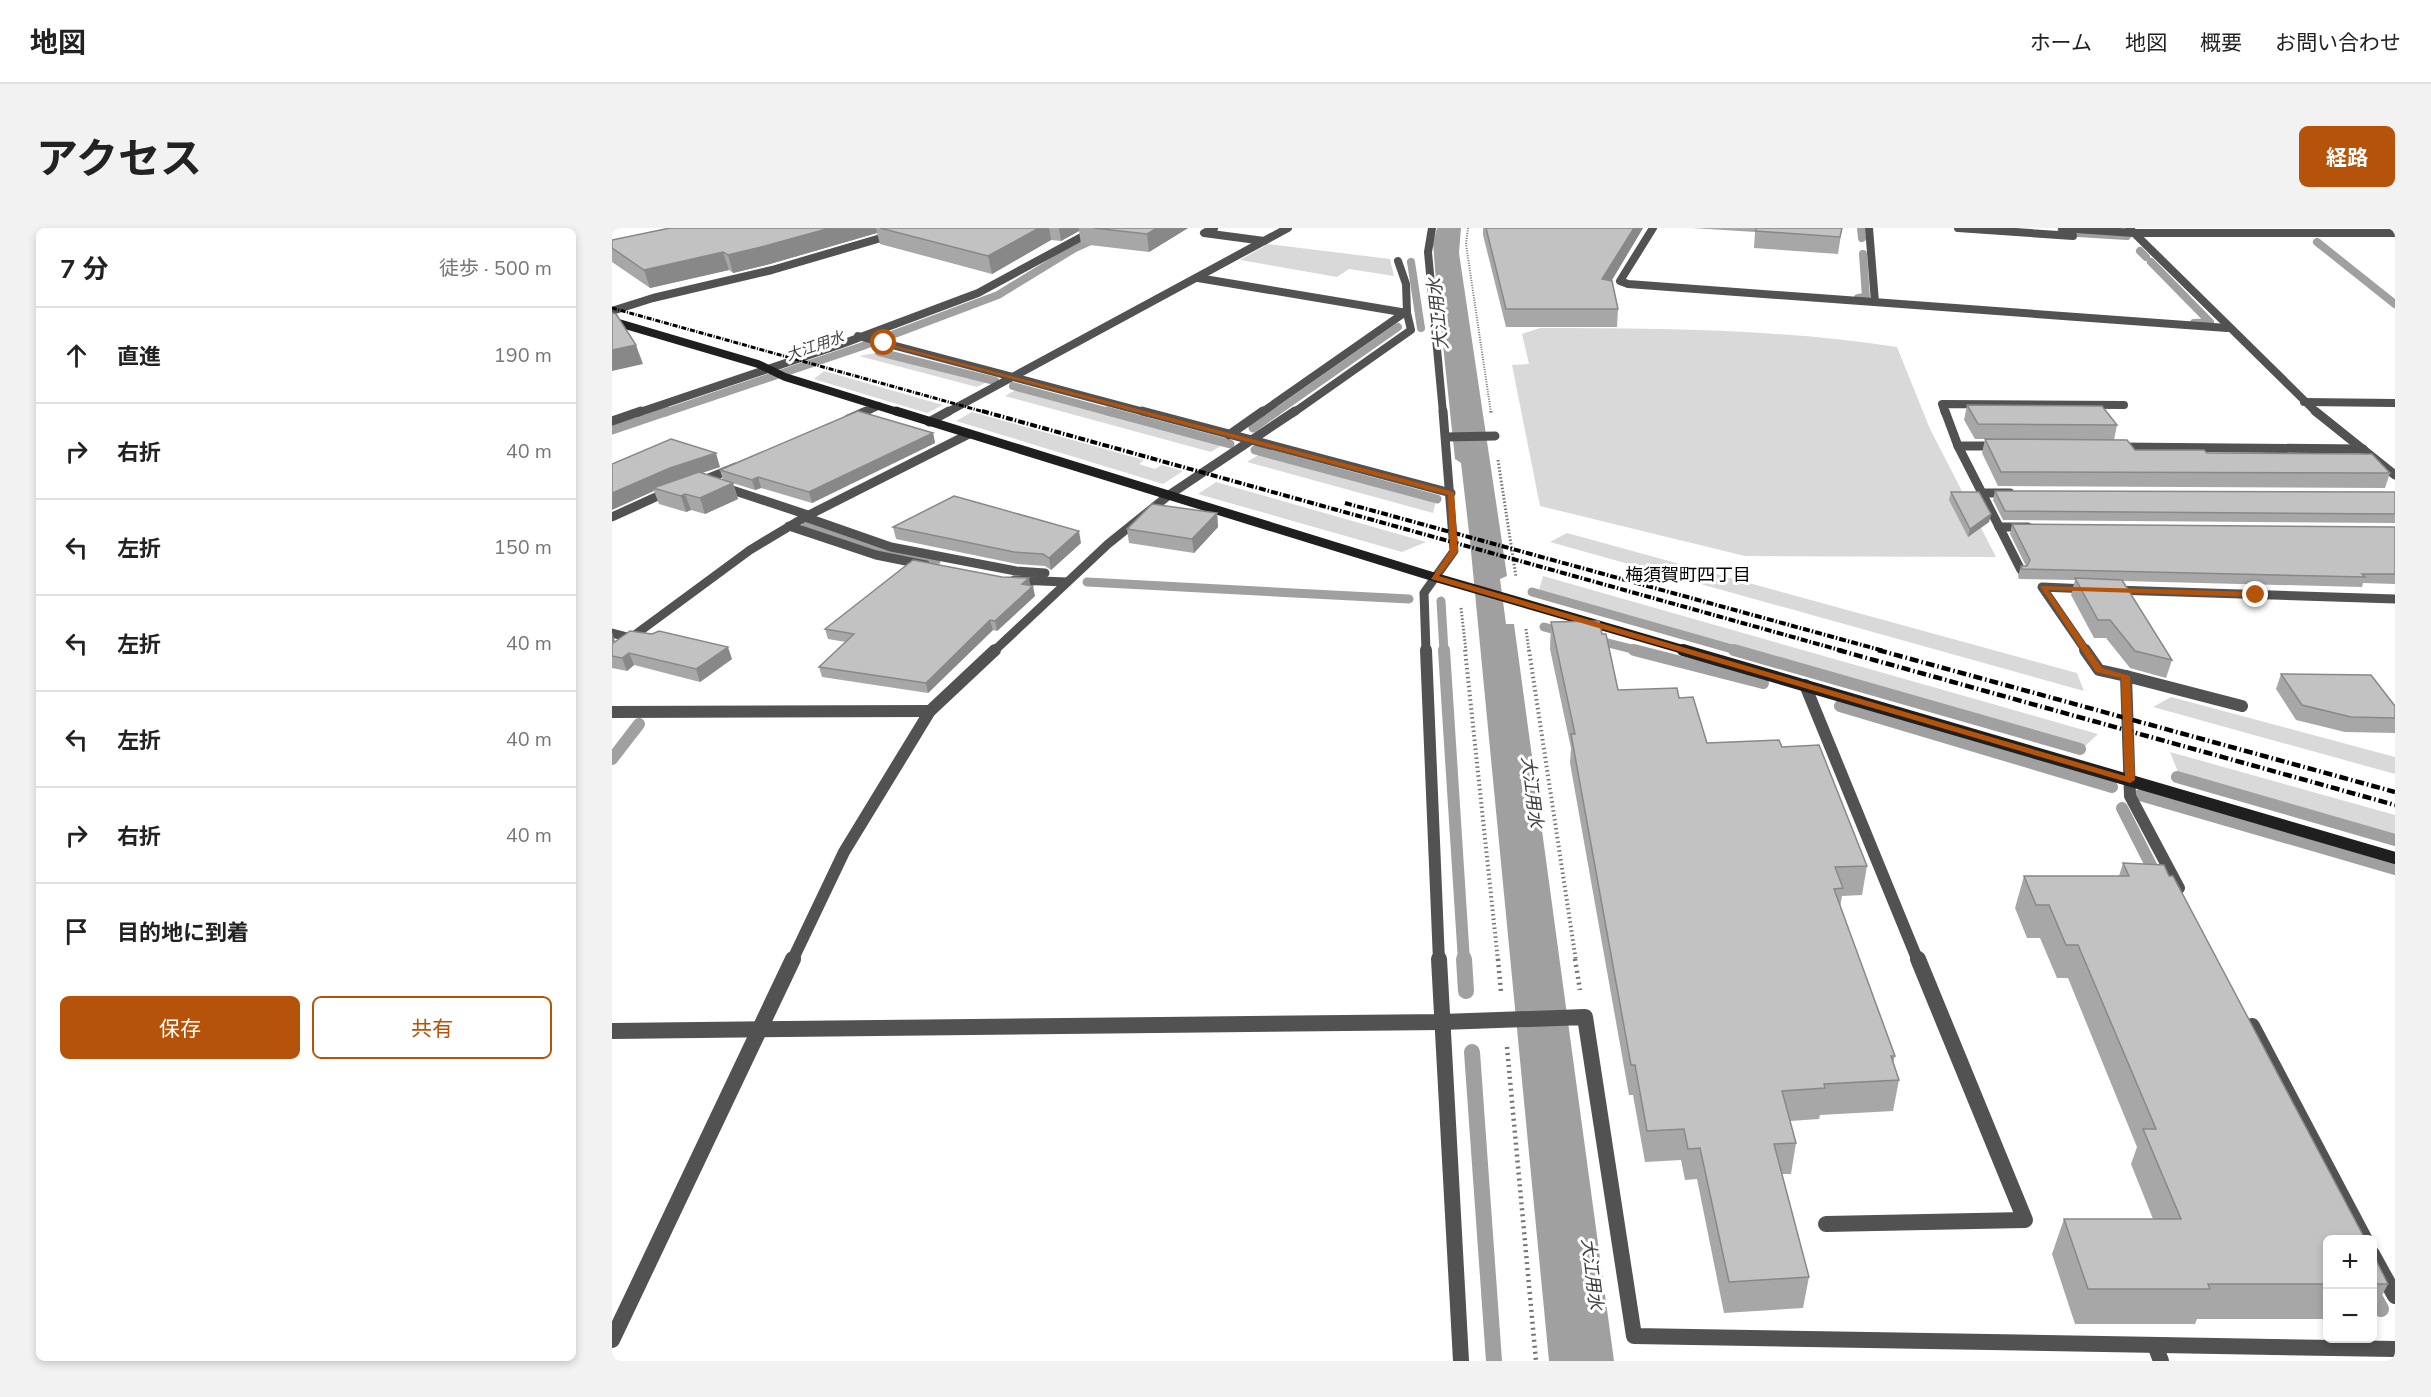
<!DOCTYPE html>
<html lang="ja">
<head>
<meta charset="utf-8">
<style>
  body { margin:0; font-family:"Nunito Sans","Noto Sans JP",sans-serif; background:#f2f2f2; color:#222 }
  .controls { position:absolute; right:18px; bottom:18px; display:grid; overflow:hidden; border-radius:9px; box-shadow:0 3px 9px #0003 }
  .controls button { width:54px; height:54px; display:grid; place-items:center; padding:0; border:0; border-bottom:2px solid #e0e0e0; background:#fff; color:#222; font:30px sans-serif }
  .stop { position:absolute; width:18px; height:18px; margin:-14px; border:4px solid #b45309; border-radius:50%; background:#fff }
  .stop.end { background:#b45309; border-color:#fff; box-shadow:0 2px 6px #0008 }
  .list { margin:0; padding:0; list-style:none }
  h2 { display:flex; justify-content:space-between; align-items:center; height:78px; margin:0; padding:0 24px; font-size:26px }
  h2 small { font-size:20px; font-weight:400; color:#767676 }
  .list li { display:grid; grid-template-columns:39px 1fr auto; gap:18px; align-items:center; box-sizing:border-box; height:96px; padding:0 24px; border-top:2px solid #e0e0e0 }
  .list b { display:block; font-size:22px; white-space:nowrap }
  .list em { font-size:20px; font-style:normal; color:#767676 }
  .actions { display:flex; gap:12px; padding:18px 24px }
  .actions a { flex:1; padding:14px 0; border:2px solid #b45309; border-radius:9px; text-align:center; font-size:21px; color:#b45309 }
  .actions .main { background:#b45309; color:#fff }
  .icon { flex:none; width:33px; height:33px; fill:none; stroke:currentColor; stroke-width:2; stroke-linecap:round; stroke-linejoin:round }
  .map { position:relative; flex:none; width:1783px; height:1133px; overflow:hidden; border-radius:9px }
  header { display:flex; align-items:center; gap:36px; box-sizing:border-box; height:84px; padding:0 30px; background:#fff; border-bottom:2px solid #e0e0e0 }
  header strong { font-size:28px }
  nav { display:flex; gap:33px; margin-inline-start:auto; font-size:21px }
  .intro { display:flex; align-items:center; justify-content:space-between; box-sizing:border-box; height:144px; padding:0 36px }
  h1 { margin:0; font-size:42px }
  .button { padding:15px 27px; border-radius:9px; background:#b45309; color:#fff; font-size:21px; font-weight:700 }
  main { display:flex; gap:36px; padding:0 36px }
  aside { flex:1; background:#fff; border-radius:9px; box-shadow:0 3px 9px #0003 }
  .map>svg:first-child { display:block }
  .green { fill:#d9d9d9 }
  .water { fill:#a0a0a0 }
  .lines { fill:none; stroke-linecap:round; stroke-linejoin:round }
  .stream-far3 { stroke:#a0a0a0; stroke-width:8 }
  .stream-far2 { stroke:#a0a0a0; stroke-width:9 }
  .stream-far1 { stroke:#a0a0a0; stroke-width:12 }
  .stream { stroke:#a0a0a0; stroke-width:16 }
  .path-far3 { stroke:#747474; stroke-width:2; stroke-dasharray:1 1.5; stroke-linecap:butt }
  .path-far2 { stroke:#747474; stroke-width:3; stroke-dasharray:1.5 2; stroke-linecap:butt }
  .path-far1 { stroke:#747474; stroke-width:4; stroke-dasharray:1.5 3; stroke-linecap:butt }
  .path { stroke:#747474; stroke-width:4.5; stroke-dasharray:2 4; stroke-linecap:butt }
  .lane-far3 { stroke:#525252; stroke-width:8 }
  .lane-far2 { stroke:#525252; stroke-width:9 }
  .lane-far1 { stroke:#525252; stroke-width:12 }
  .lane { stroke:#525252; stroke-width:16 }
  .street-far3 { stroke:#525252; stroke-width:8 }
  .street-far2 { stroke:#525252; stroke-width:9 }
  .street-far1 { stroke:#525252; stroke-width:12 }
  .street { stroke:#525252; stroke-width:16 }
  .secondary-far2 { stroke:#1f1f1f; stroke-width:8 }
  .secondary-far1 { stroke:#1f1f1f; stroke-width:9 }
  .secondary { stroke:#1f1f1f; stroke-width:12 }
  .rail-far2 { stroke:#000; stroke-width:3; stroke-dasharray:5 1.5 1 1.5; stroke-linecap:butt }
  .rail-far1 { stroke:#000; stroke-width:4; stroke-dasharray:7 2 1.5 2; stroke-linecap:butt }
  .rail { stroke:#000; stroke-width:4.5; stroke-dasharray:9 3 1.5 3; stroke-linecap:butt }
  .wall { fill:#a7a7a7 }
  .shaded-wall { fill:#888 }
  .building { fill:#c2c2c2; stroke:#888; stroke-width:1.5 }
  .route { fill:#b45309 }
  .labels { text-anchor:middle; stroke-width:6; stroke-linejoin:round; paint-order:stroke }
  .far-water-label { font-size:15px; font-style:italic; fill:#414141; stroke:#fff }
  .water-label { font-size:18px; font-style:italic; fill:#414141; stroke:#fff }
  .neighbourhood-label { font-size:18px; fill:#000; stroke:#fff }
</style>
</head>
<body>
<header>
<strong>地図</strong>
<nav><a>ホーム</a><a>地図</a><a>概要</a><a>お問い合わせ</a></nav>
</header>
<div class="intro"><h1>アクセス</h1><a class="button">経路</a></div>
<main>
<aside>
<h2>7 分<small>徒歩 · 500 m</small></h2>
<ul class="list">
<li><svg class="icon" aria-label="ahead" viewBox="0 0 24 24"><path d="M12 20V5M6 11l6-6 6 6"/></svg><div><b>直進</b></div><em>190 m</em></li>
<li><svg class="icon" aria-label="right" viewBox="0 0 24 24"><path d="M7 20v-9h11M14 6l5 5-5 5"/></svg><div><b>右折</b></div><em>40 m</em></li>
<li><svg class="icon" aria-label="left" viewBox="0 0 24 24"><path d="M17 20v-9H6M10 6l-5 5 5 5"/></svg><div><b>左折</b></div><em>150 m</em></li>
<li><svg class="icon" aria-label="left" viewBox="0 0 24 24"><path d="M17 20v-9H6M10 6l-5 5 5 5"/></svg><div><b>左折</b></div><em>40 m</em></li>
<li><svg class="icon" aria-label="left" viewBox="0 0 24 24"><path d="M17 20v-9H6M10 6l-5 5 5 5"/></svg><div><b>左折</b></div><em>40 m</em></li>
<li><svg class="icon" aria-label="right" viewBox="0 0 24 24"><path d="M7 20v-9h11M14 6l5 5-5 5"/></svg><div><b>右折</b></div><em>40 m</em></li>
<li><svg class="icon" aria-label="arrive" viewBox="0 0 24 24"><path d="M6 21V4h12l-3 4 3 4H6"/></svg><div><b>目的地に到着</b></div></li>
</ul>
<div class="actions"><a class="main">保存</a><a>共有</a></div>
</aside>
<div class="map">
<svg width="1783" height="1133" viewBox="0 0 1783 1133">
  <rect width="100%" height="100%" fill="#fff"/>
  <g class="green">
    <path d="M 656,16 L 778,31 L 782,48 L 737,41 L 725,49 L 628,32 Z"/>
    <path d="M 928,100 C 1048,100 1167,101 1285,119 L 1318,201 L 1384,329 L 1133,328 L 928,278 L 900,137 L 917,136 L 910,106 Z"/>
    <path d="M 264,125 L 375,154 L 365,159 L 247,128 Z"/>
    <path d="M 212,143 L 331,177 L 315,185 L 202,151 Z"/>
    <path d="M 405,161 L 610,217 L 599,224 L 393,168 Z"/>
    <path d="M 360,184 L 532,232 L 527,236 L 543,241 L 550,237 L 571,243 L 551,256 L 344,193 Z"/>
    <path d="M 648,226 L 824,273 L 821,285 L 635,234 Z"/>
    <path d="M 604,254 L 814,314 L 790,324 L 586,266 Z"/>
    <path d="M 955,305 L 1465,445 L 1472,463 L 938,314 Z"/>
    <path d="M 931,348 L 1486,506 L 1471,520 L 927,362 Z"/>
    <path d="M 1559,469 L 1783,529 L 1783,546 L 1541,479 Z"/>
    <path d="M 1558,524 L 1783,587 L 1783,610 L 1568,549 Z"/>
  </g>
  <path class="water" d="M 825,0 L 849,0 L 847,25 L 895,348 L 888,351 L 894,396 L 902,396 L 1002,1133 L 937,1133 L 858,313 L 849,235 L 843,231 L 823,41 L 821,15 Z"/>
  <g class="lines">
    <g class="stream-far3">
      <path d="M 1249,0 L 1250,10"/>
      <path d="M 1449,4 L 1515,8"/>
      <path d="M 1705,14 L 1783,76"/>
      <path d="M 1528,23 L 1534,29"/>
      <path d="M 799,34 L 809,100"/>
      <path d="M 1539,34 L 1598,94 L 1582,95"/>
      <path d="M 1246,70 L 1254,69 L 1251,26"/>
      <path d="M 267,124 L 383,153"/>
      <path d="M 401,158 L 501,185"/>
      <path d="M 52,185 L 248,119 L 386,67 L 463,20 L 507,0"/>
      <path d="M 663,185 L 786,99"/>
    </g>
    <g class="stream-far2">
      <path d="M 495,183 L 618,216"/>
      <path d="M 641,200 L 665,183"/>
      <path d="M 0,202 L 56,183"/>
      <path d="M 643,222 L 825,271"/>
      <path d="M 194,296 L 272,323 L 324,333"/>
      <path d="M 475,354 L 797,371"/>
      <path d="M 920,364 L 1127,423"/>
      <path d="M 829,373 L 832,423"/>
      <path d="M 932,399 L 955,405"/>
      <path d="M 980,411 L 1028,423"/>
    </g>
    <g class="stream-far1">
      <path d="M 832,422 L 852,733"/>
      <path d="M 1022,422 L 1151,455"/>
      <path d="M 1122,422 L 1468,521"/>
      <path d="M 1228,478 L 1500,559"/>
      <path d="M 0,531 L 27,496"/>
      <path d="M 1565,549 L 1783,612"/>
      <path d="M 1528,567 L 1783,641"/>
      <path d="M 1510,580 L 1546,651"/>
    </g>
    <g class="stream">
      <path d="M 852,731 L 854,763"/>
      <path d="M 860,824 L 882,1133"/>
      <path d="M 1760,1065 L 1769,1081"/>
    </g>
    <path class="path-far3" d="M 856,0 L 854,16 L 879,185"/>
    <g class="path-far2">
      <path d="M 879,183 L 879,186"/>
      <path d="M 886,232 L 904,349"/>
      <path d="M 849,380 L 854,423"/>
      <path d="M 914,401 L 917,423"/>
    </g>
    <g class="path-far1">
      <path d="M 853,422 L 886,733"/>
      <path d="M 917,422 L 964,733"/>
    </g>
    <g class="path">
      <path d="M 886,731 L 889,764"/>
      <path d="M 963,731 L 968,762"/>
      <path d="M 895,819 L 924,1133"/>
    </g>
    <g class="lane-far3">
      <path d="M 602,0 L 592,5 L 652,13"/>
      <path d="M 1333,185 L 1330,176 L 1512,177"/>
    </g>
    <g class="lane-far2">
      <path d="M 1333,183 L 1346,218 L 1370,265 L 1398,265"/>
      <path d="M 1346,218 L 1387,218"/>
      <path d="M 1506,219 L 1751,221"/>
      <path d="M 1502,362 L 1783,371"/>
      <path d="M 1474,423 L 1430,359 L 1476,361"/>
    </g>
    <g class="lane-far1">
      <path d="M 1473,422 L 1487,442 L 1514,448"/>
      <path d="M 1193,457 L 1306,733"/>
    </g>
    <path class="lane" d="M 1214,996 L 1413,992 L 1306,731"/>
    <g class="street-far3">
      <path d="M 820,0 L 816,24 L 831,185"/>
      <path d="M 1041,0 L 1008,53 L 1016,56 L 1615,100"/>
      <path d="M 1257,0 L 1263,74"/>
      <path d="M 1346,0 L 1461,8"/>
      <path d="M 1450,0 L 1522,5 L 1783,5"/>
      <path d="M 1517,0 L 1705,185"/>
      <path d="M 786,33 L 794,56 L 795,85"/>
      <path d="M 586,50 L 795,85 L 799,102 L 681,185"/>
      <path d="M 0,83 L 41,70 L 160,42 L 303,0"/>
      <path d="M 246,108 L 536,185"/>
      <path d="M 1692,174 L 1783,175"/>
      <path d="M 25,185 L 230,116 L 366,65 L 486,0"/>
      <path d="M 251,185 L 266,178"/>
      <path d="M 334,185 L 676,0"/>
      <path d="M 649,185 L 792,85"/>
    </g>
    <g class="street-far2">
      <path d="M 530,183 L 839,265"/>
      <path d="M 1703,183 L 1783,247"/>
      <path d="M 236,191 L 254,183"/>
      <path d="M 0,193 L 29,183"/>
      <path d="M 317,194 L 337,183"/>
      <path d="M 617,207 L 651,183"/>
      <path d="M 834,209 L 883,208"/>
      <path d="M 87,254 L 124,239"/>
      <path d="M 108,258 L 196,287"/>
      <path d="M 1370,265 L 1409,342"/>
      <path d="M 0,289 L 59,262"/>
      <path d="M 193,289 L 279,319 L 404,343 L 433,345"/>
      <path d="M 177,298 L 264,327 L 314,337"/>
      <path d="M 1387,299 L 1416,299"/>
      <path d="M 402,352 L 455,354"/>
      <path d="M 0,405 L 19,410"/>
      <path d="M 1,423 L 138,322 L 193,289 L 357,206"/>
      <path d="M 382,423 L 496,316 L 557,267 L 683,183"/>
      <path d="M 814,423 L 812,365 L 842,323 L 831,183"/>
    </g>
    <g class="street-far1">
      <path d="M 814,422 L 827,733"/>
      <path d="M 0,424 L 3,422"/>
      <path d="M 0,484 L 318,483"/>
      <path d="M 1567,660 L 1518,568 L 1514,448 L 1630,478"/>
      <path d="M 180,733 L 232,624 L 318,483 L 383,422"/>
    </g>
    <g class="street">
      <path d="M 827,731 L 849,1133"/>
      <path d="M 1640,798 L 1753,1012"/>
      <path d="M 0,803 L 830,794 L 973,789 L 1022,1108 L 1783,1121"/>
      <path d="M 1760,1026 L 1783,1068"/>
      <path d="M 0,1112 L 181,731"/>
      <path d="M 1543,1117 L 1549,1133"/>
    </g>
    <path class="secondary-far2" d="M 0,93 L 146,136 L 173,149 L 289,185"/>
    <path class="secondary-far1" d="M 284,183 L 822,349 L 1076,423"/>
    <path class="secondary" d="M 1071,422 L 1783,630"/>
    <path class="rail-far2" d="M 0,80 L 376,185"/>
    <g class="rail-far1">
      <path d="M 370,183 L 1231,423"/>
      <path d="M 733,275 L 1272,423"/>
    </g>
    <g class="rail">
      <path d="M 1226,422 L 1783,577"/>
      <path d="M 1266,422 L 1783,564"/>
    </g>
  </g>
  <g class="wall">
    <path d="M 58,0 L 576,0 L 537,24 L 469,16 L 467,3 L 449,13 L 439,12 L 380,46 L 268,16 L 265,5 L 158,36 L 121,45 L 117,42 L 38,60 L 0,34 L 0,12 Z"/>
    <path d="M 871,0 L 1031,0 L 999,53 L 1006,81 L 1005,99 L 894,99 L 871,7 Z"/>
    <path d="M 1080,0 L 1230,0 L 1226,26 L 1142,20 L 1143,4 Z"/>
    <path d="M 1355,177 L 1505,197 L 1502,212 L 1523,222 L 1595,225 L 1778,245 L 1773,260 L 1386,258 L 1370,225 L 1373,211 L 1363,211 L 1352,192 Z"/>
    <path d="M 321,205 L 323,215 L 200,275 L 149,260 L 143,262 L 111,252 L 108,242 Z"/>
    <path d="M 0,236 L 108,239 L 89,245 L 121,255 L 126,271 L 93,286 L 79,282 L 74,284 L 47,276 L 42,263 Z"/>
    <path d="M 1383,263 L 1783,264 L 1783,295 L 1391,292 L 1381,272 Z"/>
    <path d="M 1339,264 L 1379,286 L 1377,294 L 1356,309 L 1337,272 Z"/>
    <path d="M 605,285 L 606,299 L 582,325 L 517,315 L 515,301 Z"/>
    <path d="M 1400,296 L 1783,299 L 1783,356 L 1751,355 L 1750,359 L 1511,353 L 1560,432 L 1554,450 L 1518,440 L 1494,410 L 1482,410 L 1459,367 L 1463,352 L 1407,351 L 1406,348 L 1409,338 L 1414,338 L 1398,306 Z"/>
    <path d="M 281,299 L 469,315 L 439,342 L 433,338 L 405,336 L 284,311 Z"/>
    <path d="M 419,358 L 423,368 L 385,403 L 381,402 L 316,465 L 210,449 L 207,439 L 234,414 L 216,411 L 213,401 Z"/>
    <path d="M 939,394 L 990,406 L 1006,462 L 1067,470 L 1095,515 L 1170,519 L 1255,638 L 1250,667 L 1230,668 L 1228,679 L 1283,828 L 1281,835 L 1287,852 L 1281,883 L 1208,887 L 1207,891 L 1178,893 L 1184,915 L 1179,946 L 1170,946 L 1197,1049 L 1191,1080 L 1112,1085 L 1085,951 L 1073,952 L 1069,932 L 1033,934 L 1021,867 L 1017,867 L 958,535 L 959,520 L 938,421 Z"/>
    <path d="M 0,416 L 120,431 L 88,454 L 22,437 L 15,443 L 0,440 Z"/>
    <path d="M 1669,446 L 1783,478 L 1783,505 L 1733,504 L 1684,492 L 1664,461 Z"/>
    <path d="M 1511,635 L 1716,1011 L 1716,1091 L 1585,1091 L 1583,1096 L 1463,1096 L 1440,1026 L 1452,991 L 1541,991 L 1519,936 L 1525,919 L 1456,750 L 1445,750 L 1428,710 L 1415,710 L 1403,680 L 1412,648 L 1507,648 Z"/>
    <path d="M 1761,1026 L 1776,1056 L 1761,1085 Z"/>
  </g>
  <g class="shaded-wall">
    <path d="M 218,0 L 264,0 L 265,5 L 158,36 L 121,45 L 116,27 Z"/>
    <path d="M 427,0 L 437,0 L 439,12 L 380,46 L 376,28 Z"/>
    <path d="M 447,0 L 467,0 L 467,3 L 449,13 Z"/>
    <path d="M 545,0 L 576,0 L 537,24 L 535,6 Z"/>
    <path d="M 1022,0 L 1031,0 L 990,69 L 990,51 Z"/>
    <path d="M 111,24 L 117,42 L 38,60 L 32,42 Z"/>
    <path d="M 24,117 L 31,136 L 0,143 L 0,122 Z"/>
    <path d="M 321,205 L 323,215 L 200,275 L 197,264 Z"/>
    <path d="M 104,225 L 108,239 L 63,254 L 41,260 L 42,263 L 0,282 L 0,265 L 58,240 Z"/>
    <path d="M 146,249 L 149,260 L 143,262 L 140,252 Z"/>
    <path d="M 121,255 L 126,271 L 93,286 L 88,270 Z"/>
    <path d="M 73,266 L 79,282 L 74,284 L 69,268 Z"/>
    <path d="M 605,285 L 606,299 L 582,325 L 580,311 Z"/>
    <path d="M 1379,286 L 1377,294 L 1356,309 L 1358,301 Z"/>
    <path d="M 467,303 L 469,315 L 439,342 L 437,330 Z"/>
    <path d="M 417,350 L 419,360 L 421,358 L 423,368 L 385,403 L 383,393 L 410,356 Z"/>
    <path d="M 378,392 L 381,402 L 316,465 L 314,455 Z"/>
    <path d="M 0,404 L 3,413 L 0,415 Z"/>
    <path d="M 116,419 L 120,431 L 88,454 L 84,441 Z"/>
    <path d="M 17,425 L 22,437 L 15,443 L 10,430 Z"/>
  </g>
  <g class="building">
    <path d="M 58,0 L 218,0 L 153,18 L 116,27 L 111,24 L 32,42 L 0,20 L 0,12 Z"/>
    <path d="M 268,0 L 427,0 L 376,28 Z"/>
    <path d="M 482,0 L 545,0 L 535,6 Z"/>
    <path d="M 874,0 L 1022,0 L 990,51 L 1000,53 L 1006,81 L 894,81 Z"/>
    <path d="M 1144,0 L 1230,0 L 1228,9 L 1144,3 Z"/>
    <path d="M 0,85 L 4,86 L 24,117 L 0,122 Z"/>
    <path d="M 1355,177 L 1490,178 L 1505,197 L 1366,196 Z"/>
    <path d="M 246,183 L 321,205 L 197,264 L 146,249 L 140,252 L 108,242 Z"/>
    <path d="M 59,211 L 104,225 L 58,240 L 0,265 L 0,236 Z"/>
    <path d="M 1373,211 L 1515,212 L 1523,222 L 1592,222 L 1595,225 L 1760,226 L 1778,245 L 1389,244 Z"/>
    <path d="M 87,244 L 121,255 L 88,270 L 73,266 L 69,268 L 41,260 Z"/>
    <path d="M 1383,263 L 1783,264 L 1783,286 L 1393,283 Z"/>
    <path d="M 1339,264 L 1367,264 L 1379,286 L 1358,301 Z"/>
    <path d="M 342,268 L 467,303 L 437,330 L 431,326 L 402,324 L 281,299 Z"/>
    <path d="M 540,276 L 605,285 L 580,311 L 515,301 Z"/>
    <path d="M 1400,296 L 1783,299 L 1783,346 L 1750,346 L 1753,349 L 1410,341 L 1409,338 L 1415,338 L 1418,332 Z"/>
    <path d="M 301,332 L 390,349 L 417,350 L 410,356 L 421,358 L 383,393 L 378,392 L 314,455 L 207,439 L 242,406 L 213,401 Z"/>
    <path d="M 1463,350 L 1510,352 L 1560,432 L 1523,423 L 1498,392 L 1486,392 Z"/>
    <path d="M 987,393 L 990,406 L 994,406 L 1006,462 L 1065,460 L 1067,470 L 1081,469 L 1095,515 L 1167,512 L 1170,519 L 1207,517 L 1255,638 L 1223,639 L 1231,660 L 1222,661 L 1283,828 L 1279,828 L 1287,852 L 1212,856 L 1213,860 L 1170,863 L 1184,915 L 1162,916 L 1197,1049 L 1117,1054 L 1088,920 L 1076,921 L 1072,901 L 1035,903 L 1023,837 L 1019,837 L 959,506 L 963,506 L 939,394 Z"/>
    <path d="M 18,403 L 40,406 L 47,403 L 116,419 L 84,441 L 17,425 L 10,430 L 0,428 L 0,416 Z"/>
    <path d="M 1669,446 L 1759,447 L 1783,478 L 1783,490 L 1739,489 L 1690,477 Z"/>
    <path d="M 1511,635 L 1552,637 L 1557,648 L 1561,648 L 1753,1011 L 1716,1011 L 1716,1056 L 1596,1056 L 1598,1061 L 1476,1061 L 1452,991 L 1569,991 L 1531,901 L 1544,901 L 1466,717 L 1454,717 L 1437,677 L 1424,677 L 1412,648 L 1517,648 Z"/>
    <path d="M 1761,1026 L 1776,1056 L 1761,1056 Z"/>
  </g>
  <path class="route" d="M 269,114 L 842,264 L 846,323 L 827,348 L 1513,548 L 1509,450 L 1484,444 L 1428,358 L 1644,364 L 1648,367 L 1644,369 L 1436,362 L 1490,440 L 1518,448 L 1523,552 L 1518,555 L 819,351 L 838,323 L 836,267 L 269,116 Z"/>
  <g class="labels">
    <g class="far-water-label">
      <text transform="translate(203 118) rotate(-19)" y="5">大江用水</text>
    </g>
    <g class="water-label">
      <text transform="translate(826 86) rotate(-96)" y="6">大江用水</text>
      <text transform="translate(920 564) rotate(83)" y="6">大江用水</text>
      <text transform="translate(980 1046) rotate(83)" y="6">大江用水</text>
    </g>
    <g class="neighbourhood-label">
      <text x="1076" y="353">梅須賀町四丁目</text>
    </g>
  </g>
</svg>
<div class="controls">
<button>+</button>
<button>−</button>
</div>
<div class="stop" style="left:272px;top:115px"></div>
<div class="stop end" style="left:1644px;top:367px"></div>
</div>
</main>
</body>
</html>
